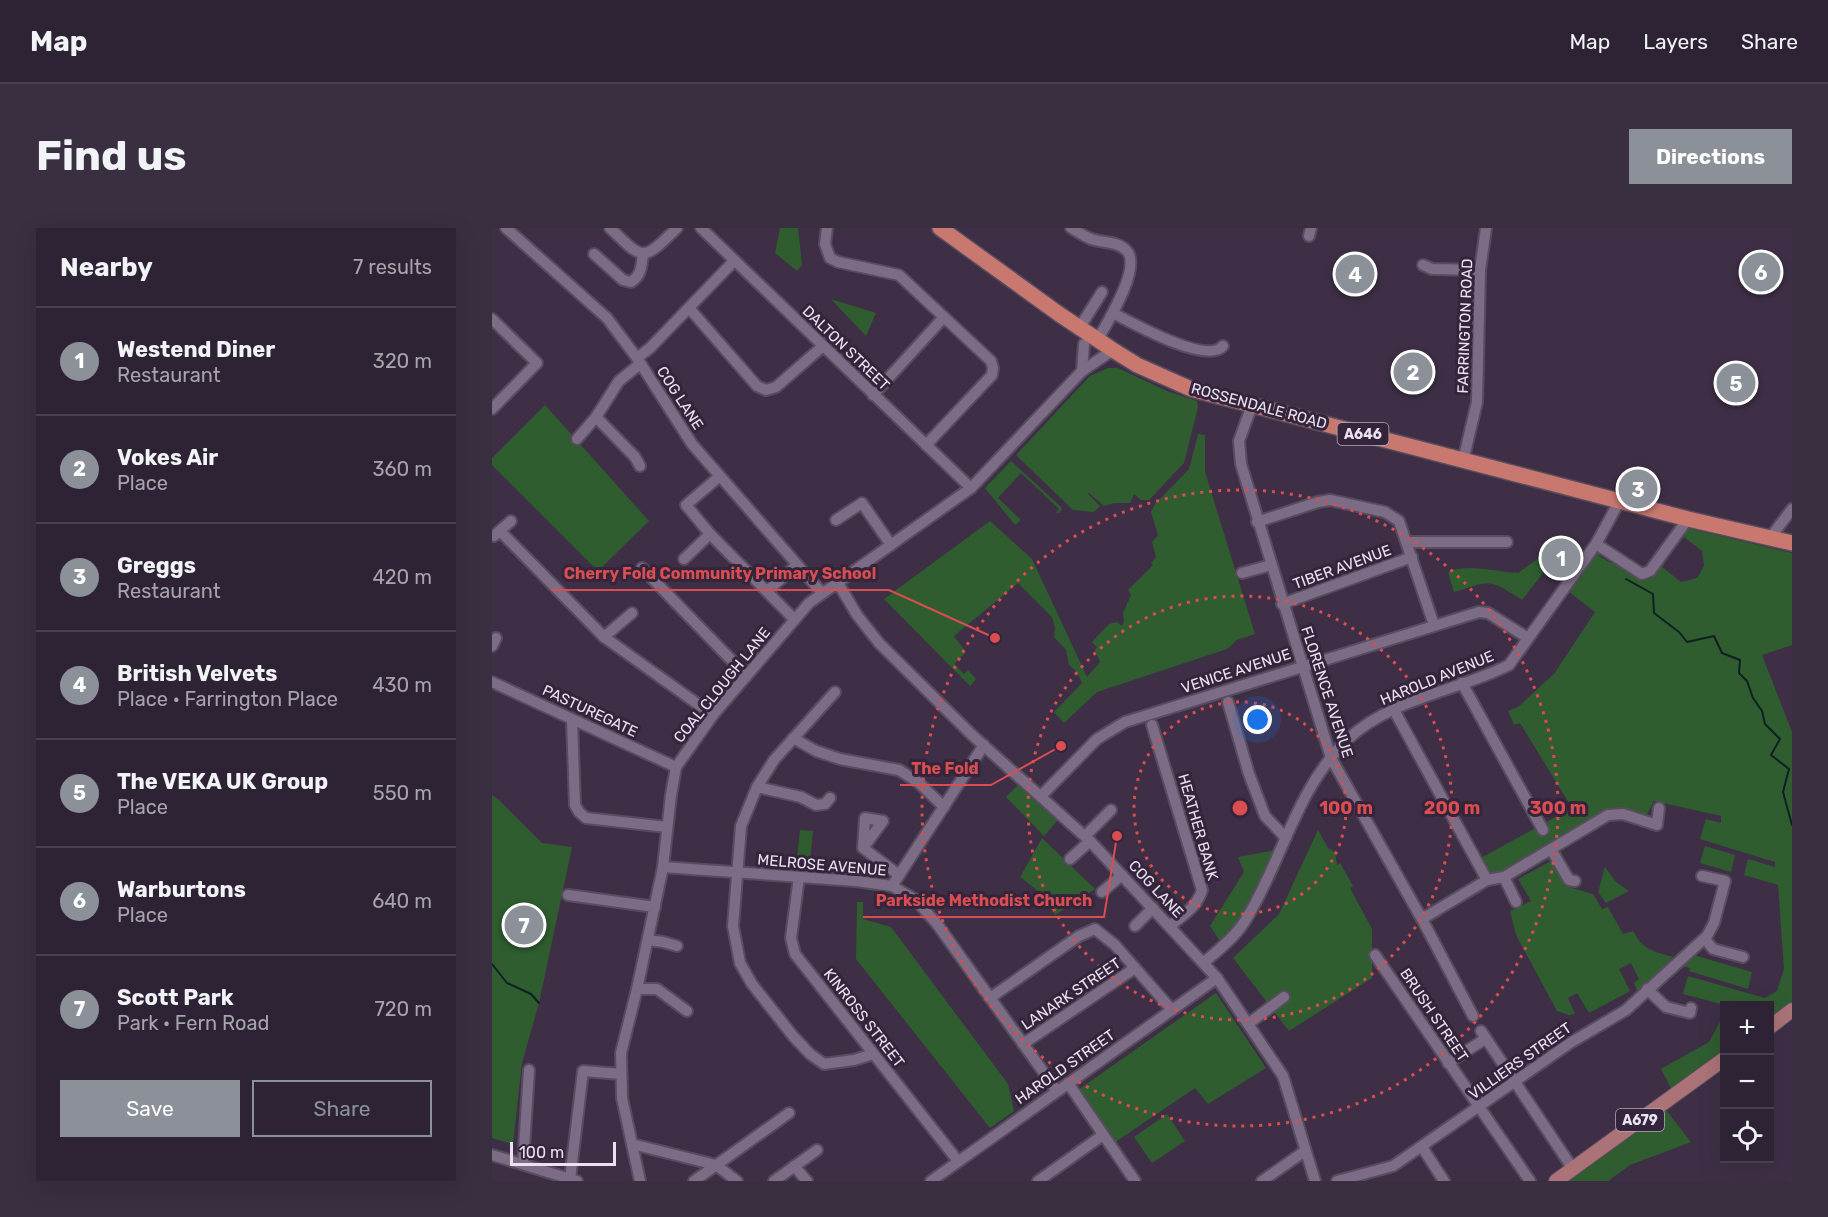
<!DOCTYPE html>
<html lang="en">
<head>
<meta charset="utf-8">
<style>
  body { margin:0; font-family:Rubik,sans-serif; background:#3a2f40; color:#f1f3f6 }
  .controls { position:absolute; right:18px; bottom:18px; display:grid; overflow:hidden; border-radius:0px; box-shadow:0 6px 24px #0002 }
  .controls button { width:54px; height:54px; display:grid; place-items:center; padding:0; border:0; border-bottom:2px solid #49404f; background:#2e2334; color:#f1f3f6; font:30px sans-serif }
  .scale { position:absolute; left:18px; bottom:15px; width:106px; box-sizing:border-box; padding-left:6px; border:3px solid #ebe2f1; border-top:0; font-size:16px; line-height:21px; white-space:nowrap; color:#ebe2f1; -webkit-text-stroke:4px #34253c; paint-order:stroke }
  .you { position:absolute; left:766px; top:492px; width:21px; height:21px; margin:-15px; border:4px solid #fff; border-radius:50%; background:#1a73e8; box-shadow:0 0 0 9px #1a73e833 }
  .badge { display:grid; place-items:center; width:39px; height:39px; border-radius:50%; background:#8c9099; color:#fff; font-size:20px; font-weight:700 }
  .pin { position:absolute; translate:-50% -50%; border:3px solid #fff; box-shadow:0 2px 6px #0006 }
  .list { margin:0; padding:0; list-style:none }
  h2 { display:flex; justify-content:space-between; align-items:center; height:78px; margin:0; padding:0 24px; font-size:26px }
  h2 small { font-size:20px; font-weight:400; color:#a7a4ac }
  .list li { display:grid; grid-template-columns:39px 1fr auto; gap:18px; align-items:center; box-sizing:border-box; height:108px; padding:0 24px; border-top:2px solid #49404f }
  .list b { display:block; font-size:22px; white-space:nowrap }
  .list p { margin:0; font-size:20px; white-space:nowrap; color:#a7a4ac }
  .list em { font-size:20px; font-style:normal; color:#a7a4ac }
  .actions { display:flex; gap:12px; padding:18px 24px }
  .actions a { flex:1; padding:14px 0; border:2px solid #8c9099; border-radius:0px; text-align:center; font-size:21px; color:#8c9099 }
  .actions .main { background:#8c9099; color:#fff }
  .icon { flex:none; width:33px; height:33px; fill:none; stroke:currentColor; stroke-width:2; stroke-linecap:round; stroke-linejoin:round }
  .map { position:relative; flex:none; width:1300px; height:953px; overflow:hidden; border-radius:0px }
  header { display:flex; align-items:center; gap:36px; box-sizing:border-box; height:84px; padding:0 30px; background:#2e2334; border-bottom:2px solid #49404f }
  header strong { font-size:28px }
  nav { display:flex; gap:33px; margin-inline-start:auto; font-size:21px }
  .intro { display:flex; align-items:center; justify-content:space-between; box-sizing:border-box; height:144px; padding:0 36px }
  h1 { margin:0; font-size:42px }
  .button { padding:15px 27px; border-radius:0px; background:#8c9099; color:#fff; font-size:21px; font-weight:700 }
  main { display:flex; gap:36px; padding:0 36px }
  aside { flex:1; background:#2e2334; border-radius:0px; box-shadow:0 6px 24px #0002 }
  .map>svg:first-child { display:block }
  .green { fill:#2f5d30 }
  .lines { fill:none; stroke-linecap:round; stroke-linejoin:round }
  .stream { stroke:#102022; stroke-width:2 }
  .minor-casing { stroke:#584c5f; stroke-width:14 }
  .major-casing { stroke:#584c5f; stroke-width:16 }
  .highway-casing { stroke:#584c5f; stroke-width:18 }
  .minor { stroke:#7d6c86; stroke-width:10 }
  .major { stroke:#ab7378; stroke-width:14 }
  .highway { stroke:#c9786f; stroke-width:15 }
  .ring { fill:none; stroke:#da4d50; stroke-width:3; stroke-dasharray:3 6 }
  .labels { text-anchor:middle; stroke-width:6; stroke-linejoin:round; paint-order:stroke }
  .shield { fill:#34253c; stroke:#b4a9bb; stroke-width:1.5 }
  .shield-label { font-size:14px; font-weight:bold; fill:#ebe2f1 }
  .street-label { font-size:15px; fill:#ebe2f1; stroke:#34253c }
  .centre { fill:#da4d50; stroke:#34253c; stroke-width:3 }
  .ring-label { font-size:18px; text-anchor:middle; font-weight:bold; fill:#da4d50; stroke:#34253c; stroke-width:6; stroke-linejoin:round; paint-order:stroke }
  .leader { fill:none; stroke:#da4d50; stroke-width:2 }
  .callout-dot { fill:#da4d50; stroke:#34253c; stroke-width:2 }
  .callout-label { font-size:16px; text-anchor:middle; font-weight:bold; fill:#da4d50; stroke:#34253c; stroke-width:6; stroke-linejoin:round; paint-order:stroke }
</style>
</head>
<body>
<header>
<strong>Map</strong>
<nav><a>Map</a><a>Layers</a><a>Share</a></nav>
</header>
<div class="intro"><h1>Find us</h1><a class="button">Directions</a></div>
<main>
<aside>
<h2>Nearby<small>7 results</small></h2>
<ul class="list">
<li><span class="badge">1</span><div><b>Westend Diner</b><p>Restaurant</p></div><em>320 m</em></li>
<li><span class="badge">2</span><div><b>Vokes Air</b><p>Place</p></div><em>360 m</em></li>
<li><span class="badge">3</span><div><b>Greggs</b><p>Restaurant</p></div><em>420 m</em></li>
<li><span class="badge">4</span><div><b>British Velvets</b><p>Place · Farrington Place</p></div><em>430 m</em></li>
<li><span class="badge">5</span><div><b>The VEKA UK Group</b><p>Place</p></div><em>550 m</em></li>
<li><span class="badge">6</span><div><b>Warburtons</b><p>Place</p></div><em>640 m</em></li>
<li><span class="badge">7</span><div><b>Scott Park</b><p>Park · Fern Road</p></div><em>720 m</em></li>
</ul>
<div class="actions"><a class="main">Save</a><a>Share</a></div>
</aside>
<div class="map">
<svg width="1300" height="953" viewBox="0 0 1300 953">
  <rect width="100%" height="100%" fill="#3e2f46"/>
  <g class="green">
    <path d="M 288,0 L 306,0 L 310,37 L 305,43 L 283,25 Z"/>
    <path d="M 339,71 L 384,85 L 374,108 Z"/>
    <path d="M 616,140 L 626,140 L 675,163 L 705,173 L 706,179 L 692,235 L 657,272 L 649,272 L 642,266 L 638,275 L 622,275 L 612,278 L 597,265 L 596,266 L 608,278 L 602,284 L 581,282 L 524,227 L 598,148 Z"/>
    <path d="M 53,177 L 157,293 L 106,343 L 0,237 L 0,230 Z"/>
    <path d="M 706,206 L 713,207 L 713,244 L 763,406 L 745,412 L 735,421 L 605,464 L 572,495 L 562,484 L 590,455 L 585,444 L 577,437 L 574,422 L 562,409 L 563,400 L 560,389 L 526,355 L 462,408 L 474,424 L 462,436 L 472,446 L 476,442 L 484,451 L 478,458 L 392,371 L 498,293 L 540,331 L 595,449 L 608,434 L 603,422 L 605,419 L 600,414 L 617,396 L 625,394 L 630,398 L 632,394 L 631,385 L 639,367 L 636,362 L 661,337 L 659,335 L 664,329 L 660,314 L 666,307 L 659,284 L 663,276 L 697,241 Z"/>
    <path d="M 519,233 L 568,278 L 570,281 L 567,285 L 564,285 L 567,281 L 529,245 L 506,270 L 529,292 L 523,297 L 493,260 Z"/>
    <path d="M 1195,300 L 1300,325 L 1300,417 L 1270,427 L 1300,504 L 1300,775 L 1278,791 L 1278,778 L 1233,777 L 1191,766 L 1196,748 L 1273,770 L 1285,763 L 1292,741 L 1286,657 L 1252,647 L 1256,631 L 1283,639 L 1283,634 L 1208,611 L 1214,591 L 1229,595 L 1229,588 L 1162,573 L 1154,588 L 1128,581 L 1013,644 L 1002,647 L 989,638 L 985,632 L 1080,580 L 1028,495 L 1022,497 L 1016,483 L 1026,479 L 1062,446 L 1103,384 L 1076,363 L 1101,324 L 1109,324 L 1107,328 L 1119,335 L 1123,331 L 1151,350 L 1165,335 L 1189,354 L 1205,350 L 1212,338 L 1210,323 L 1192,309 Z"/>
    <path d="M 1048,329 L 1073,348 L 1068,353 L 1052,344 L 1030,372 C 996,350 999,353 962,364 L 956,344 C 976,335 1004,344 1026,345 Z"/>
    <path d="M 526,557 L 566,592 L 552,608 L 514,569 Z"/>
    <path d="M 0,567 L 7,572 L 50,615 L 80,619 L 47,775 L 30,835 L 21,916 L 0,910 Z"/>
    <path d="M 308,602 L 321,603 L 317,642 L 304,641 Z"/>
    <path d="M 826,602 L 836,620 L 843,624 L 845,637 L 848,635 L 861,658 L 858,660 L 880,701 L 880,750 L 797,803 L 741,730 L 787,686 Z"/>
    <path d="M 550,610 L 603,661 L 563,687 L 546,663 L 528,649 Z"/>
    <path d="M 1213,618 L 1243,627 L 1239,644 L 1208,635 Z"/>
    <path d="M 784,622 L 749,691 L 728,713 L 718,698 L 752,644 L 746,629 Z"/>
    <path d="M 1059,633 L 1073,658 L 1101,666 L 1110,681 L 1116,679 L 1131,706 L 1141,703 C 1151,722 1161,723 1181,729 L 1148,762 L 1145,762 L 1142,755 L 1147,751 L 1139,735 L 1127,741 L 1138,763 L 1097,785 L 1085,765 L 1076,770 L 1083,786 L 1077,787 L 1065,783 L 1024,707 L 1018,683 L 1039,673 L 1026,651 Z"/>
    <path d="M 1113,639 L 1124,654 L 1137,663 L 1114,675 L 1106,664 Z"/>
    <path d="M 365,674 L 371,674 L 371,691 L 399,699 L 516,856 L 522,883 L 498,900 L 364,731 Z"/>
    <path d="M 1203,725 L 1205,728 L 1260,744 L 1256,761 L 1197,743 L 1198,740 L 1188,737 Z"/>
    <path d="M 724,765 L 774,840 L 716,876 L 703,860 L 622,915 L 586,862 Z"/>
    <path d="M 1232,790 L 1232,822 L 1179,860 L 1169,841 L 1217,814 L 1229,792 Z"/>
    <path d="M 1174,882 L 1199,914 L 1138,937 L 1116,953 L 1074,953 Z"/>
    <path d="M 675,886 L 693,913 L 660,935 L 642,909 Z"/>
  </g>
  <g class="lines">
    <g class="stream">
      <path d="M 1134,351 L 1161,366 L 1162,385 L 1187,404 L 1195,414 L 1222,408 L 1230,425 L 1248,432 L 1247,445 L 1255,453 L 1261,470 L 1270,483 L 1273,496 L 1288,511 L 1279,527 L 1297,541 L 1291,564 L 1300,597"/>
      <path d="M 0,736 L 15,755 L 39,766 L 47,775"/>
    </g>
    <defs>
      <g id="minor">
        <path d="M 14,0 L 115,90 L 145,130 L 200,216 L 330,365"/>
        <path d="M 118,0 C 152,33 150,34 185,0"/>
        <path d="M 209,0 L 479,260"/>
        <path d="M 335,0 L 333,16 L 338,30 L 346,34 L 407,47 L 499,133 L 501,140 L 500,147 L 434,217"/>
        <path d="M 579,0 C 586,4 592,8 599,11 C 611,15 625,13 634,22 C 651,38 615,95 606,111"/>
        <path d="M 817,8 L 819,0"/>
        <path d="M 102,26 L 131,52 L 139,54 C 150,47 149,38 151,27"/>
        <path d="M 931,37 L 940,41 L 988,42"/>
        <path d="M 197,80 L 265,158 L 274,162 L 284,159 L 331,118"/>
        <path d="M 621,85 C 640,95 715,137 731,118"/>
        <path d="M 0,91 L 45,135 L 0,181"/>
        <path d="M 588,99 L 610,64"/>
        <path d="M 145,130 L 158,120 L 242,33"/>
        <path d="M 590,143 L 592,116"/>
        <path d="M 381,167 L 452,89"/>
        <path d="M 760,177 L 747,213 L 749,236 L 839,530 L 931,693 L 981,788"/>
        <path d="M 104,189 L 143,229 L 148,238"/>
        <path d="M 85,211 L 104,189 L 127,153 L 148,136"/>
        <path d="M 971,233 L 985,174 L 988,42 L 994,0"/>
        <path d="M 228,248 L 194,277 L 218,306 L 302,391"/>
        <path d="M 344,292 L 370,275 L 399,317"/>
        <path d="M 765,294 L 826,274 L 838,272 L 893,284 L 907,293 L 942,397"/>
        <path d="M 8,303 L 112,409 L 221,487"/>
        <path d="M 2,308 L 19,293"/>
        <path d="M 1278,310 L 1300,281"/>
        <path d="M 915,314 L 1015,314"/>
        <path d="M 1104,316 L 1150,346 L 1158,343 L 1196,291"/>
        <path d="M 192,331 L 218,306"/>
        <path d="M 150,340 L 254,447"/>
        <path d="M 750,345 L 779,337"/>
        <path d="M 346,355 L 365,387 L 387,415 L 480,507 L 598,613 L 725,750 L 791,848 L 823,953"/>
        <path d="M 275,363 L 305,337"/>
        <path d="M 790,376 L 920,329"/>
        <path d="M 112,409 L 140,385"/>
        <path d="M 0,418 L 4,410"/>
        <path d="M 0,454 L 184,539"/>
        <path d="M 970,455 L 1051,602"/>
        <path d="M 343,464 L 282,532 L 265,559 L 249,598 L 241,698 L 248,735 L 260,756 L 301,808 L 318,826 L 332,836 L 362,832 L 381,826"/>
        <path d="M 736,474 L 757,546 L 773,588 L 794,610"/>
        <path d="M 902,482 L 995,652"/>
        <path d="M 80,492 L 83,577 L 87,584 L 94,590 L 175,599"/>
        <path d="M 660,497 L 710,662 C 705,679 691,687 678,698"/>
        <path d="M 301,510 L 324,523 L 348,531 L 407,542 L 426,554 L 452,579"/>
        <path d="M 265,559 L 309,569 L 324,577 L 333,576 L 338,570"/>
        <path d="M 549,568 L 605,511 L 633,494 L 987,384 L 996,385 L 1036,410"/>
        <path d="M 593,608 L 619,582"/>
        <path d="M 371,620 L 391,593 L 373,590 L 371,620 L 407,647"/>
        <path d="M 1059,621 L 1077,652 L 1083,653"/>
        <path d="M 578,631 L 598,613"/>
        <path d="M 171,639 L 364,653 L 400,658 L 424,672 L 445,696 L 565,863"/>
        <path d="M 307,649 L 299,710 L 303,726 L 466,933"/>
        <path d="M 1012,649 L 1024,674"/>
        <path d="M 400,658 L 492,517"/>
        <path d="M 610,664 L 630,647"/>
        <path d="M 76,667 L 163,679"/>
        <path d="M 930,691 L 995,652 L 1012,649 L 1116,587 L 1131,586 L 1165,597 L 1167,580"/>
        <path d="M 643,698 L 661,680"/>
        <path d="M 1213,711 L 1221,721 L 1251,729"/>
        <path d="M 156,712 L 171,714 L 185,718"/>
        <path d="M 883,727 L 1038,953"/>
        <path d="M 711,735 C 726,723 743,709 753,693 C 790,634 804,560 856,511 C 900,470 966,463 1017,437 L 1104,316 L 1127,274"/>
        <path d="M 145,761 L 165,761 L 195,783"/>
        <path d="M 1155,761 L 1174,779 L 1198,785 L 1199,780"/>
        <path d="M 498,770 L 587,708 L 603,701 L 623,717 L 680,782"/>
        <path d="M 756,796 L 792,769"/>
        <path d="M 989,803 L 1081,941"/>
        <path d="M 531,816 L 643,740"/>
        <path d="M 956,835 L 993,811"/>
        <path d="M 576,855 L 643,953"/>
        <path d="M 140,916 L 224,937 L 245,953"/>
        <path d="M 930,919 L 952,953"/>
        <path d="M 0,927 L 85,953"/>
        <path d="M 31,936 L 37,842"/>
        <path d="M 302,938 L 315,953"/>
        <path d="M 78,951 L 91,843 L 129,846"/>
        <path d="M 148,953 L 130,870 L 129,825 L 145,761 L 171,639 L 179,567 L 184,539 L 221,487 L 317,375 L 479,260 L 590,143 L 621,122"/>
        <path d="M 202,953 L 297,885"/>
        <path d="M 282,953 L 325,922"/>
        <path d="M 439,953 L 725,750"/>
        <path d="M 546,953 L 611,907"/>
        <path d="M 770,953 L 813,923"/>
        <path d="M 845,953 L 901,938 L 1078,815 L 1134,782 L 1215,708 L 1222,695 L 1233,653 L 1210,648"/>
      </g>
      <g id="major">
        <path d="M 1278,799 L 1300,782"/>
        <path d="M 1064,953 L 1232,831"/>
      </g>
      <path id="highway" d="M 448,0 L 567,86 L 621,122 L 645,137 L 699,161 L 1196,291 L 1300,315"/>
    </defs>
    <use href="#minor" class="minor-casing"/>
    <use href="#major" class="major-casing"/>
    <use href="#highway" class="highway-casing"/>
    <use href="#minor" class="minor"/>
    <use href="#major" class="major"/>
    <use href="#highway" class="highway"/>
  </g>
  <g class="ring">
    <circle cx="748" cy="580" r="106"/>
    <circle cx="748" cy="580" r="212"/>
    <circle cx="748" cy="580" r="318"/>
  </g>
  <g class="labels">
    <g class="shield">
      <rect x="845.5" y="195" width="51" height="22" rx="4.5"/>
      <rect x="1124" y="881" width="48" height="22" rx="4.5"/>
    </g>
    <g class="shield-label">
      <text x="871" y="211">A646</text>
      <text x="1148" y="897">A679</text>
    </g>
    <g class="street-label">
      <text transform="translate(973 98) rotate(-88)" y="5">FARRINGTON ROAD</text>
      <text transform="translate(354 120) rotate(44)" y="5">DALTON STREET</text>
      <text transform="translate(188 170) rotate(57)" y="5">COG LANE</text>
      <text transform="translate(767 178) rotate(15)" y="5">ROSSENDALE ROAD</text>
      <text transform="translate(850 339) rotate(-20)" y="5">TIBER AVENUE</text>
      <text transform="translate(744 443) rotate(-18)" y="5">VENICE AVENUE</text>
      <text transform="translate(945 450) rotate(-22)" y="5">HAROLD AVENUE</text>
      <text transform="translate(230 457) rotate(-51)" y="5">COAL CLOUGH LANE</text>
      <text transform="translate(835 464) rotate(72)" y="5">FLORENCE AVENUE</text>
      <text transform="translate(98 483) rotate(25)" y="5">PASTUREGATE</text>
      <text transform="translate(706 599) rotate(74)" y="5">HEATHER BANK</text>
      <text transform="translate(330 637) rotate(5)" y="5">MELROSE AVENUE</text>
      <text transform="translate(664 661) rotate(47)" y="5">COG LANE</text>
      <text transform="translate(579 766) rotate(-34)" y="5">LANARK STREET</text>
      <text transform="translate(942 787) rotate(56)" y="5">BRUSH STREET</text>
      <text transform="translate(372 790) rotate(52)" y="5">KINROSS STREET</text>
      <text transform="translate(1028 833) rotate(-35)" y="5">VILLIERS STREET</text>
      <text transform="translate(573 839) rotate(-35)" y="5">HAROLD STREET</text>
    </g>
  </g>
  <circle cx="748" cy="580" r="9" class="centre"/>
  <g class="ring-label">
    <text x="854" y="586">100 m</text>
    <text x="960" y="586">200 m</text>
    <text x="1066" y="586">300 m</text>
  </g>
  <path class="leader" d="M503 410L397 362H59M569 518L499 557H408M625 608L612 689H371"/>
  <g class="callout-dot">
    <circle cx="503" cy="410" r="6"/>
    <circle cx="569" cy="518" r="6"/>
    <circle cx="625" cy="608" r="6"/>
  </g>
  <g class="callout-label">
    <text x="228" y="351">Cherry Fold Community Primary School</text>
    <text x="453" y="546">The Fold</text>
    <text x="492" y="678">Parkside Methodist Church</text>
  </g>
</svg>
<div class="controls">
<button>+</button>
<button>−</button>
<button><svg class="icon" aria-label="locate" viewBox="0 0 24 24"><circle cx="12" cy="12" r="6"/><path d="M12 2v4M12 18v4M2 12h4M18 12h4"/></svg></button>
</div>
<div class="scale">100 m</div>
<div class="you"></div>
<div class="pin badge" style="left:1069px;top:330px">1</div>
<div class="pin badge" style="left:921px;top:144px">2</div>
<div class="pin badge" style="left:1146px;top:261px">3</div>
<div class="pin badge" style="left:863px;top:46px">4</div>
<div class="pin badge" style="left:1244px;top:155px">5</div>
<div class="pin badge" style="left:1269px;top:44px">6</div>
<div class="pin badge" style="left:32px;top:697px">7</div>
</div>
</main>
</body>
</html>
